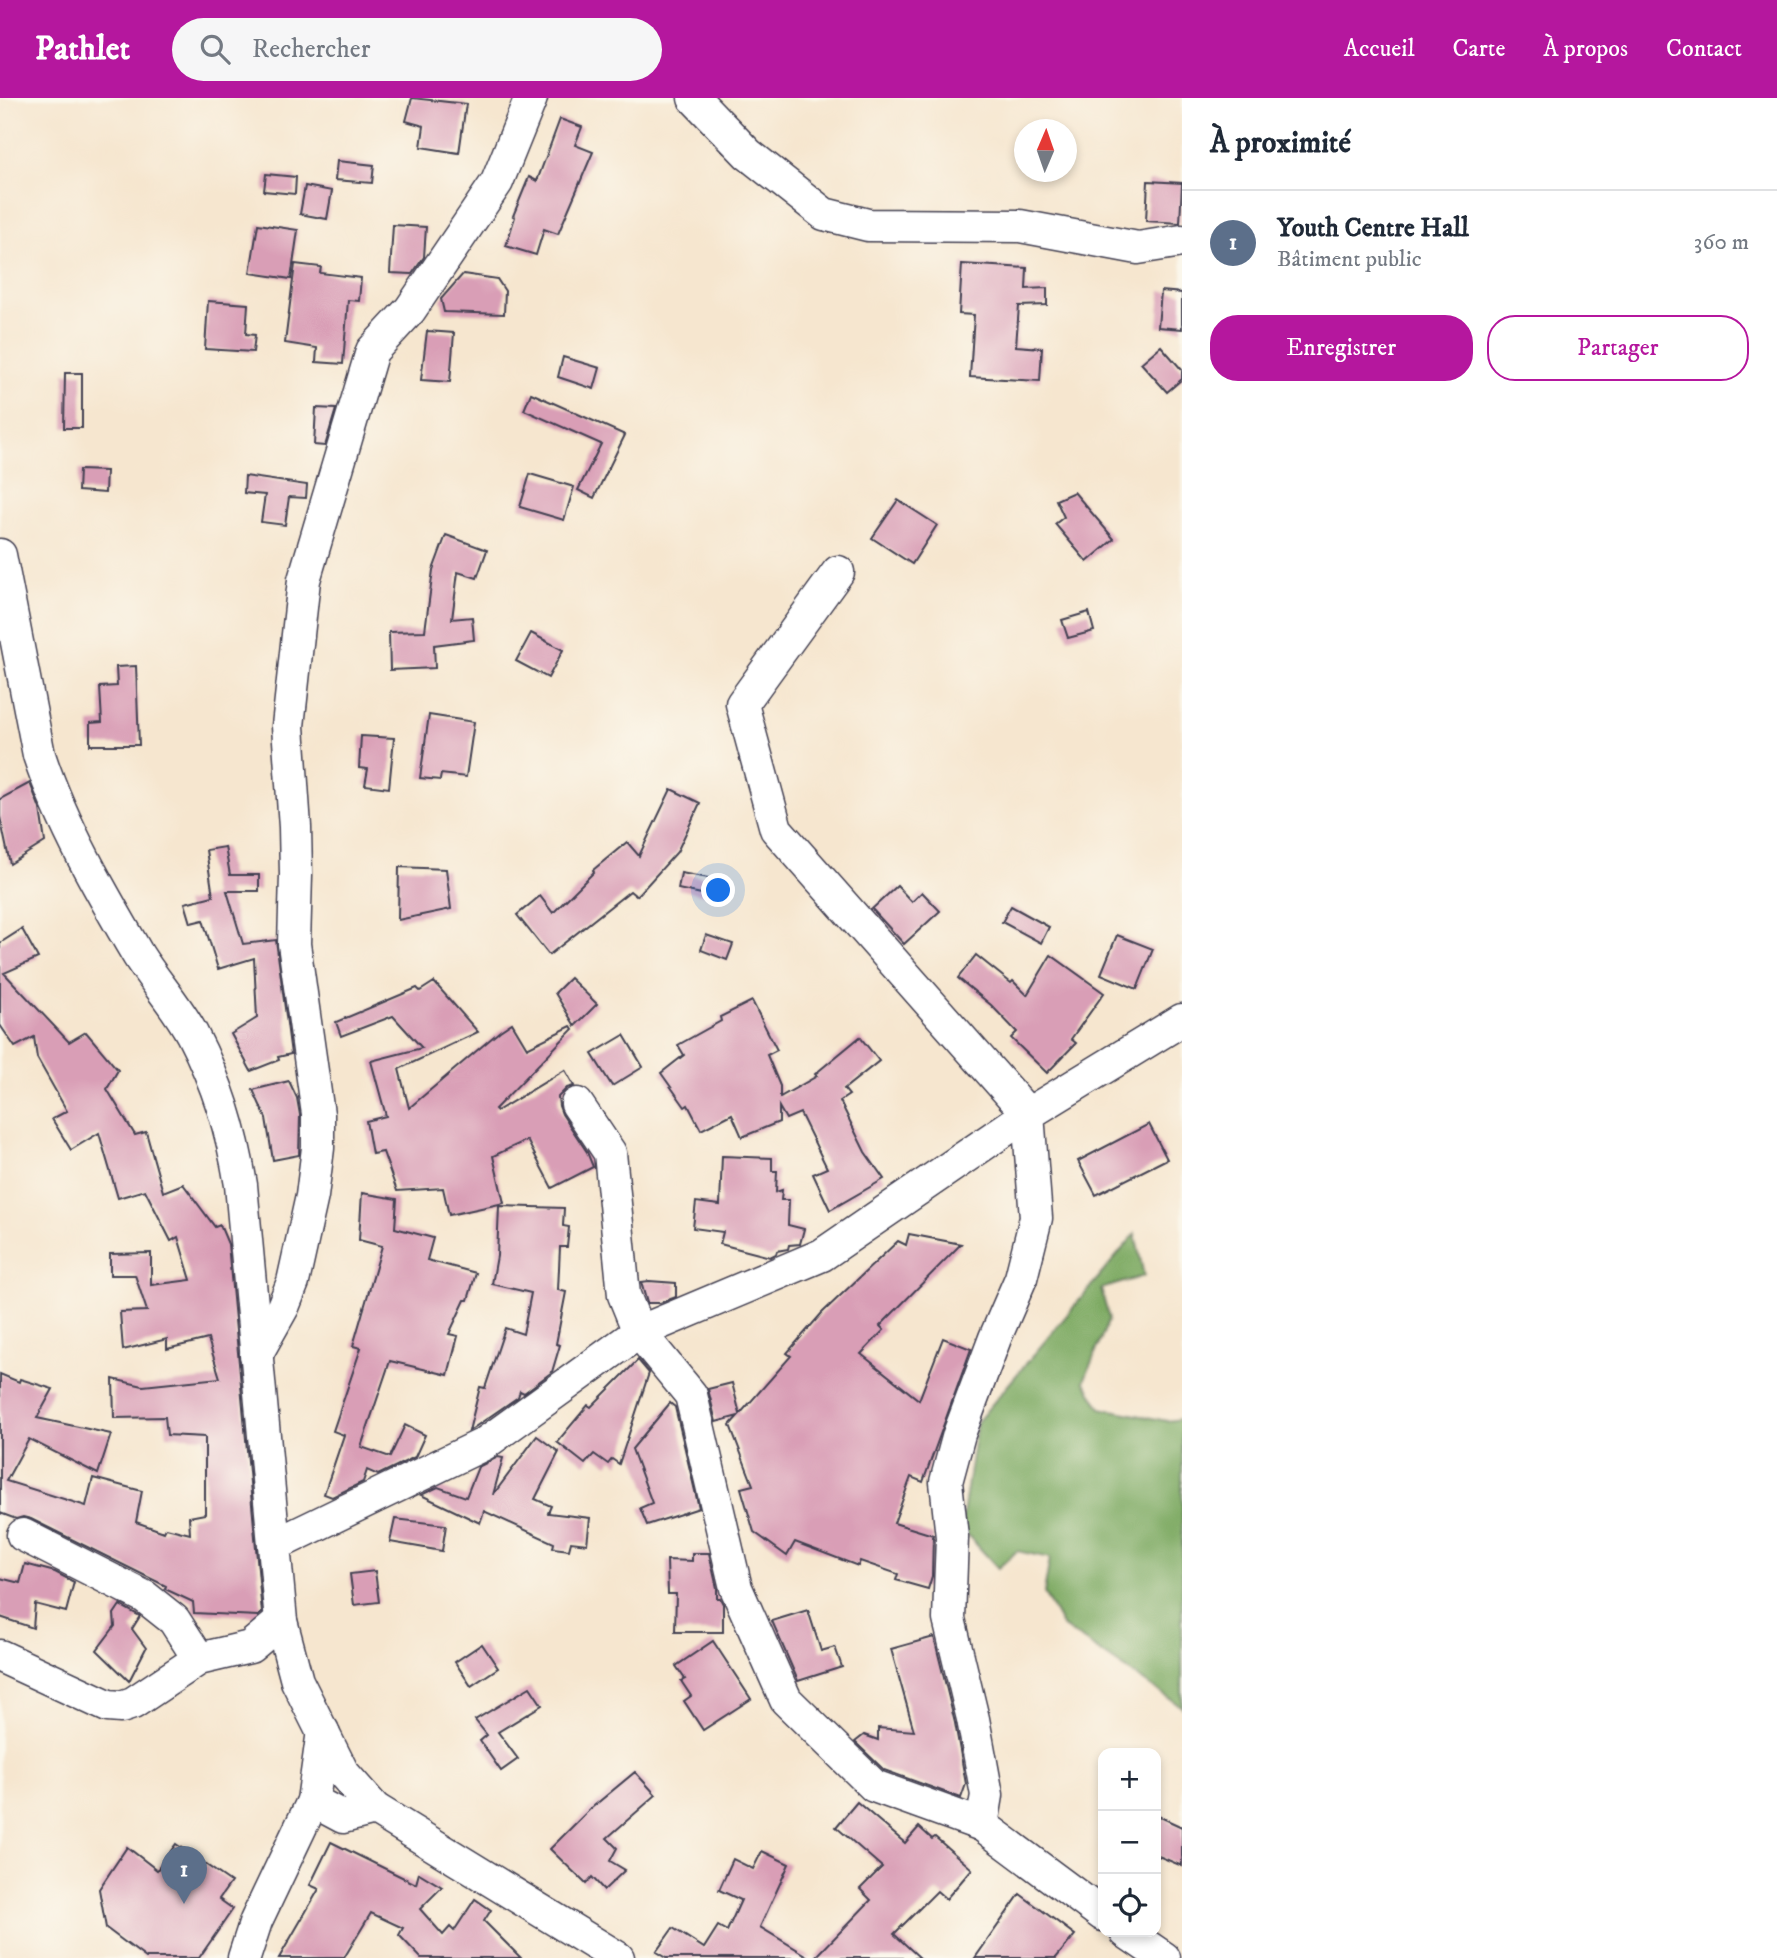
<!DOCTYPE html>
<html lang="fr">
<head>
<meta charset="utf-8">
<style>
  body { margin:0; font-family:"IM FELL DW Pica",serif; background:#f6f6f7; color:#1f2937 }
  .controls { position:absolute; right:21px; bottom:21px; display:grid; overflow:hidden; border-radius:14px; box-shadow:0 4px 10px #0003 }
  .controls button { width:63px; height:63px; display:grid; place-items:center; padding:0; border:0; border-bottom:2px solid #e0e1e3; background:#fff; color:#1f2937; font:35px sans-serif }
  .compass { position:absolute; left:1014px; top:21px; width:63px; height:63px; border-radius:50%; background:#fff; box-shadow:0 4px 10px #0003; rotate:2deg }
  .you { position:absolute; left:719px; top:793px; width:24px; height:24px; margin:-18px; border:5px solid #fff; border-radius:50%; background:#1a73e8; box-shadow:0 0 0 10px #1a73e833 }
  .badge { display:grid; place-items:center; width:46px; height:46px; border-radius:50%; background:#b5179e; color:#fff; font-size:23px; font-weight:700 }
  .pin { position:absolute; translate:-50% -58px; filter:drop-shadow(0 2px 4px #0008) }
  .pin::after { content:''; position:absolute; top:37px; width:24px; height:21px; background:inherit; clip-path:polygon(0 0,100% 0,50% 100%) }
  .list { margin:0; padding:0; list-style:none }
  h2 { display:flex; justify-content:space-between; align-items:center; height:91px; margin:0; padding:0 28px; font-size:30px }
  h2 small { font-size:23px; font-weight:400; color:#747a83 }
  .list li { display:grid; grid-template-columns:46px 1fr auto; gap:21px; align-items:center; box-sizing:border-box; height:105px; padding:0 28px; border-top:2px solid #e0e1e3 }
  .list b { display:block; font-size:26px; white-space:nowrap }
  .list p { margin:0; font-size:23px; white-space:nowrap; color:#747a83 }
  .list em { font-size:23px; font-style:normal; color:#747a83 }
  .actions { display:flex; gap:14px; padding:21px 28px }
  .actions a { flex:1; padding:16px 0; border:2px solid #b5179e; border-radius:28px; text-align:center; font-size:24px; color:#b5179e }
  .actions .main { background:#b5179e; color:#fff }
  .icon { flex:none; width:38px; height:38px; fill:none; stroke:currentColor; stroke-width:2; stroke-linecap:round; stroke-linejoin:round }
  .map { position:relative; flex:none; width:1182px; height:1860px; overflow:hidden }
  header { display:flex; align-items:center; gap:42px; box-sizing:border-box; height:98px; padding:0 35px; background:#b5179e; color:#fff }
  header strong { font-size:33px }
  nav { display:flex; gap:38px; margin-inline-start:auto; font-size:24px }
  .search { width:490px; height:63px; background:#f6f6f7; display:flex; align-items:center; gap:18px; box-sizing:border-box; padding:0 24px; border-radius:38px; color:#747a83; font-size:26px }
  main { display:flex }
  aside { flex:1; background:#fff }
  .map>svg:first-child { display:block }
  .forest { fill:#7eaa63; stroke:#50664f; stroke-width:2 }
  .building { fill:#d99eb6 }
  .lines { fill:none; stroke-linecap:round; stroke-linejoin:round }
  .minor-casing { stroke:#423f51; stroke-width:35 }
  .minor { stroke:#fff; stroke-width:32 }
</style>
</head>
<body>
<header>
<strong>Pathlet</strong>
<div class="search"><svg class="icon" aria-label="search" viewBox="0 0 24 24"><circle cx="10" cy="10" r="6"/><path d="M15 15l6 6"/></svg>Rechercher</div>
<nav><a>Accueil</a><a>Carte</a><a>À propos</a><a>Contact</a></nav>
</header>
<main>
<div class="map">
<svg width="1182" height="1860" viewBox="0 0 1182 1860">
  <rect width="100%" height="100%" fill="#fbf7ec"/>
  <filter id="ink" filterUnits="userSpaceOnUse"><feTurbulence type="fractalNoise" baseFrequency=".0143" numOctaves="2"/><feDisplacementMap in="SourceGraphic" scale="14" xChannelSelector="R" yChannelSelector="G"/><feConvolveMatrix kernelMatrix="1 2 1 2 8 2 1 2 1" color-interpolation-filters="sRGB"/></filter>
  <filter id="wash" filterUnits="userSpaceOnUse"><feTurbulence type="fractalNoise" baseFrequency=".00686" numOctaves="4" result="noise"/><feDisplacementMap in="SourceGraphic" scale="28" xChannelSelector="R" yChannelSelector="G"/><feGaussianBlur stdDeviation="1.57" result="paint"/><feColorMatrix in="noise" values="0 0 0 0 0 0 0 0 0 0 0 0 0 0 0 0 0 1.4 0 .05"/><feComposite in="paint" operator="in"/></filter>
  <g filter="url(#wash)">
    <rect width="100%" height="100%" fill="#f6e6cf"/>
    <path class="forest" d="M 1135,1136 L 1144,1178 L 1101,1191 L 1109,1221 L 1084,1283 L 1101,1310 L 1167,1323 L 1182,1321 L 1182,1609 L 1062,1528 L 1044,1495 L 1050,1460 L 1017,1453 L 998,1470 L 961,1430 L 977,1324 Z"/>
    <g id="blocks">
      <g class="building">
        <path d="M 412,0 L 466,6 L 459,55 L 421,49 L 424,28 L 406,23 Z"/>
        <path d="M 560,21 L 582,29 L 575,47 L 593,54 L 558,136 L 544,131 L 536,157 L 506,148 L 515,119 L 513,118 L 529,79 L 537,83 Z"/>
        <path d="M 337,63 L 374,67 L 372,85 L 335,82 Z"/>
        <path d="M 266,76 L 296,79 L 295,96 L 264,93 Z"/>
        <path d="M 1148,83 L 1182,85 L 1180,125 L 1146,123 Z"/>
        <path d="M 305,88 L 332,93 L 327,121 L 300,116 Z"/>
        <path d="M 258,126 L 298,132 L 291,181 L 250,175 Z"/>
        <path d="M 393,127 L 426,129 L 424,159 L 412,176 L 390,175 Z"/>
        <path d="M 295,166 L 321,169 L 320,175 L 361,180 L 359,203 L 348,202 L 343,266 L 316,264 L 317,250 L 285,245 Z"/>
        <path d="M 962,166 L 1027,170 L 1026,191 L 1047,190 L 1047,207 L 1019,208 L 1016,248 L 1042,250 L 1040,283 L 970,279 L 974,217 L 959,216 Z"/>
        <path d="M 463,176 L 497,181 L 505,193 L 504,216 L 444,214 L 441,201 Z"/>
        <path d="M 1161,193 L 1182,195 L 1182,231 L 1158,229 Z"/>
        <path d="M 208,203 L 248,206 L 246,236 L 255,237 L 253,254 L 205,251 Z"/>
        <path d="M 427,233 L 454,235 L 450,284 L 421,282 Z"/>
        <path d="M 1161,248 L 1182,272 L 1182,281 L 1167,294 L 1141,265 Z"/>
        <path d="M 563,259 L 600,270 L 594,291 L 558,279 Z"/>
        <path d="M 65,275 L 82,275 L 82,330 L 64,330 Z"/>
        <path d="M 531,295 L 625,337 L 594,400 L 578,392 L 601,346 L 524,312 Z"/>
        <path d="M 316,310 L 336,311 L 325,348 L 314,347 Z"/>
        <path d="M 79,372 L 106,373 L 105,395 L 78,393 Z"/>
        <path d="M 530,376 L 574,389 L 564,422 L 520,409 Z"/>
        <path d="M 245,378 L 307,387 L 306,400 L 289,399 L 285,427 L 261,424 L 265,397 L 244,395 Z"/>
        <path d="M 1074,394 L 1114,441 L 1087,464 L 1055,426 L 1064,419 L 1056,402 Z"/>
        <path d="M 898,402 L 937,427 L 912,466 L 872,440 Z"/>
        <path d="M 446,437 L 487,452 L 477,480 L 458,474 L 452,521 L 472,519 L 474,542 L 434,547 L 435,570 L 390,572 L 389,534 L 425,533 L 433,472 Z"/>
        <path d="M 1089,514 L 1094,533 L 1068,540 L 1062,522 Z"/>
        <path d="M 531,535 L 563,552 L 548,580 L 516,563 Z"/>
        <path d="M 136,568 L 139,647 L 90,647 L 90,625 L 102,624 L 100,589 L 117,588 L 116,569 Z"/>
        <path d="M 429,617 L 474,624 L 466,679 L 441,676 L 440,682 L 420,680 Z"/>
        <path d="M 361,638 L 394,640 L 389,690 L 365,687 L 368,671 L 359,670 Z"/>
        <path d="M 30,685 L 40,711 L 45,744 L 10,766 L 0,719 L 0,701 Z"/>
        <path d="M 671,691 L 700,705 L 677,754 L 639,796 L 636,798 L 630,793 L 549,857 L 517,817 L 540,798 L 553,815 L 594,774 L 593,772 L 627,744 L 639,758 Z"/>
        <path d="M 225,749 L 230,777 L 259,777 L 259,793 L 227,793 L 243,846 L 276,842 L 291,956 L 278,959 L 279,962 L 251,973 L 231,936 L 257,920 L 254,860 L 218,871 L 203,822 L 191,825 L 185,805 L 213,798 L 206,752 Z"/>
        <path d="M 399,769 L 446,771 L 451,811 L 398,822 Z"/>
        <path d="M 681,775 L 714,781 L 711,798 L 678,791 Z"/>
        <path d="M 897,788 L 912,804 L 922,794 L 940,813 L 904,846 L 872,811 Z"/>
        <path d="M 1011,808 L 1049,829 L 1041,845 L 1002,824 Z"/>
        <path d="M 22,831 L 38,860 L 4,875 L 69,944 L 86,934 L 118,972 L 107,991 L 135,1037 L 146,1034 L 163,1094 L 183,1086 L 215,1129 L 220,1127 L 228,1146 L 262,1515 L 258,1518 L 194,1515 L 193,1504 L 165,1491 L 166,1488 L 31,1421 L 23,1419 L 16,1421 L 0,1415 L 0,1276 L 19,1284 L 20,1281 L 53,1291 L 37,1320 L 111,1336 L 98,1376 L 29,1341 L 6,1383 L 86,1408 L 93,1380 L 142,1393 L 136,1424 L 164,1434 L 166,1430 L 190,1436 L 189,1419 L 205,1416 L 205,1339 L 167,1337 L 165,1319 L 114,1320 L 113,1281 L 143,1288 L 220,1280 L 208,1241 L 167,1251 L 167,1241 L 123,1252 L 120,1214 L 147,1213 L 135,1177 L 110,1177 L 110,1156 L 151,1155 L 151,1187 L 191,1182 L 178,1139 L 171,1143 L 145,1092 L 118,1100 L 99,1035 L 71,1052 L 52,1021 L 67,1013 L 37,960 L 34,939 L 15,949 L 0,927 L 0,845 Z"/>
        <path d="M 706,837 L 733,846 L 727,862 L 701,852 Z"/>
        <path d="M 1117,837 L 1153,851 L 1137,891 L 1101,876 Z"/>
        <path d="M 976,857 L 1011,885 L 1013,883 L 1027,897 L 1051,857 L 1104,895 L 1071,941 L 1076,945 L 1047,975 L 1011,940 L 1017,934 L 991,907 L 958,880 Z"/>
        <path d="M 570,880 L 597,906 L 575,928 L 555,895 Z"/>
        <path d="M 434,884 L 478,934 L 399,971 L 409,1010 L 500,933 L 512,925 L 527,950 L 571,928 L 573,931 L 495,1011 L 497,1013 L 565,972 L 574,988 L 567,990 L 558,999 L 559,1008 L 562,1016 L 587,1054 L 593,1069 L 552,1090 L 527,1042 L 493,1058 L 504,1105 L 449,1117 L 443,1090 L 397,1093 L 383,1054 L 372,1056 L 366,1023 L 386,1018 L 371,963 L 422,950 L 393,918 L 341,938 L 336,924 L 417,890 L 420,893 Z"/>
        <path d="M 752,903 L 777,952 L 767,957 L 780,988 L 780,999 L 817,978 L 815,976 L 860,939 L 879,963 L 844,991 L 849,997 L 840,1003 L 865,1054 L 884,1081 L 830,1112 L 813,1076 L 827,1070 L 800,1015 L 786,1021 L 779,1009 L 779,1024 L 742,1039 L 732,1016 L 701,1032 L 688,1007 L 685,1009 L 661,975 L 684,957 L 678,947 L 721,923 L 720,919 Z"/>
        <path d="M 624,937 L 643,969 L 612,988 L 592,956 Z"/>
        <path d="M 289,983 L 297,1000 L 300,1017 L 299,1057 L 273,1062 L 266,1020 L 253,992 Z"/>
        <path d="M 1149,1026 L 1167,1061 L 1096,1097 L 1078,1063 Z"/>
        <path d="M 722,1058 L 772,1060 L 772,1073 L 777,1073 L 776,1094 L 782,1092 L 781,1102 L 789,1102 L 788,1127 L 804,1131 L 800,1146 L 789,1147 L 788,1151 L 777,1153 L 776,1156 L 770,1159 L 720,1146 L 723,1134 L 693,1130 L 696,1104 L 720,1107 Z"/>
        <path d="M 362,1095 L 397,1101 L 395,1130 L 433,1140 L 427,1162 L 476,1175 L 468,1202 L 465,1202 L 449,1236 L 458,1238 L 448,1277 L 390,1263 L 361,1349 L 390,1359 L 405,1327 L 425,1337 L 415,1359 L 378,1377 L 367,1372 L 363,1384 L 332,1399 L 324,1396 L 344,1337 L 333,1333 L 361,1250 L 353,1248 L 382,1148 L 359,1142 Z"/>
        <path d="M 499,1108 L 564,1110 L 563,1128 L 569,1129 L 567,1149 L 560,1149 L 558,1192 L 566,1194 L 556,1246 L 560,1247 L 552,1274 L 524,1295 L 520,1293 L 518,1299 L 469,1333 L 480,1289 L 485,1290 L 505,1230 L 523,1236 L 531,1195 L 492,1186 L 497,1158 Z"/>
        <path d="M 909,1136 L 961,1146 L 880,1228 L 884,1232 L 861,1256 L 919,1302 L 943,1240 L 971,1251 L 923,1384 L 911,1379 L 894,1425 L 933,1437 L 932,1478 L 928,1491 L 896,1482 L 898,1476 L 860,1463 L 858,1468 L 795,1444 L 787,1458 L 754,1434 L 741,1390 L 753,1387 L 730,1327 L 738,1318 L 716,1324 L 708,1291 L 732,1285 L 740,1316 L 791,1258 L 787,1255 L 822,1215 L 898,1143 L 906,1147 Z"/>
        <path d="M 649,1183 L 676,1185 L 676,1199 L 660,1205 L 647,1205 L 641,1184 Z"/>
        <path d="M 638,1262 L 649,1275 L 619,1366 L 612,1361 L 608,1366 L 594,1356 L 585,1366 L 557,1344 L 588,1307 L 591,1309 Z"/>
        <path d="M 670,1305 L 675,1309 L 699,1410 L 647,1427 L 640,1410 L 652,1405 L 632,1351 Z"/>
        <path d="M 537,1338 L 559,1354 L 535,1401 L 551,1408 L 548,1415 L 590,1420 L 587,1446 L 571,1444 L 569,1452 L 553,1450 L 554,1445 L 484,1413 L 480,1425 L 421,1397 L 438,1389 L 466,1399 L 478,1369 L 498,1359 L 503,1360 L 493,1397 Z"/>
        <path d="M 395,1421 L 446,1427 L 442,1453 L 390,1444 Z"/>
        <path d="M 692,1455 L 709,1455 L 717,1490 L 717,1500 L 720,1500 L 723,1506 L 723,1534 L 675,1534 L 676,1496 L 668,1496 L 667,1462 L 692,1463 Z"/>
        <path d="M 25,1466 L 55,1474 L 74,1484 L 66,1514 L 35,1506 L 33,1530 L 0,1519 L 0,1480 L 20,1485 Z"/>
        <path d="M 375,1473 L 379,1504 L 354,1507 L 350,1476 Z"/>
        <path d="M 120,1507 L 140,1518 L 132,1531 L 146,1550 L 129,1583 L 97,1552 L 115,1528 L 114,1516 Z"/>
        <path d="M 808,1512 L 821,1553 L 835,1549 L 842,1569 L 798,1583 L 772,1523 Z"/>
        <path d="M 934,1539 L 955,1625 L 966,1686 L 961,1700 L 884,1672 L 855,1644 L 864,1637 L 878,1642 L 878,1630 L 914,1633 L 891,1551 Z"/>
        <path d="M 713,1543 L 751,1601 L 703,1632 L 684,1603 L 691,1598 L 681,1583 L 685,1581 L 676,1568 Z"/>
        <path d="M 482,1546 L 498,1570 L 471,1588 L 455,1564 Z"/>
        <path d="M 530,1589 L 542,1607 L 498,1634 L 518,1661 L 501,1673 L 480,1643 L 487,1637 L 475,1622 Z"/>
        <path d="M 635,1674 L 656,1697 L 607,1740 L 617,1750 L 610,1763 L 625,1772 L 604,1792 L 592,1779 L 586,1786 L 550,1751 L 589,1712 Z"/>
        <path d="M 857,1704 L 905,1745 L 919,1729 L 932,1741 L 935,1739 L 972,1771 L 946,1801 L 937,1793 L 894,1836 L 920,1860 L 815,1860 L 871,1802 L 860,1791 L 882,1769 L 836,1729 Z"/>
        <path d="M 1156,1717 L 1182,1729 L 1182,1768 L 1156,1757 Z"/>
        <path d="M 331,1744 L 416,1786 L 419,1775 L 442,1789 L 420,1811 L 443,1837 L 450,1829 L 454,1833 L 475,1801 L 491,1812 L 484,1823 L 521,1860 L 421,1860 L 399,1837 L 403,1830 L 371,1815 L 344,1860 L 279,1860 L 319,1791 L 310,1787 Z"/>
        <path d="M 176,1746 L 231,1784 L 219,1801 L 233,1811 L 199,1860 L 146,1860 L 106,1830 L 99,1791 L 127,1749 L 157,1772 Z"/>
        <path d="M 762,1753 L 789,1766 L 760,1829 L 811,1860 L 666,1860 L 656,1854 L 673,1830 L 704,1850 L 718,1828 L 727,1833 L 741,1802 L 719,1792 L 733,1761 L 753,1771 Z"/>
        <path d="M 1020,1796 L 1075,1837 L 1056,1860 L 975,1860 Z"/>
      </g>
    </g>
  </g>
  <g filter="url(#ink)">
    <use href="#blocks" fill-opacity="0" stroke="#423f51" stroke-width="2"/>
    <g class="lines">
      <defs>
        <g id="minor">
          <path d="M 694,0 L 748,56 L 824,116 L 868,127 L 1020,128 L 1138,150 L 1182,143"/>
          <path d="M 0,457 L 39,657 C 62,727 101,794 138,857 C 155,884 177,908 192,936 C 218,986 232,1032 241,1087 L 281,1523 L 297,1583 L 343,1675 L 375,1711 L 618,1860"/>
          <path d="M 838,474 L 742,606 L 776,731 L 1028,1016 L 1036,1120 L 1021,1180 L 995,1240 L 959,1336 L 946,1384 L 952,1439 L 949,1521 L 973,1621 L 987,1697 L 982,1727 L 1103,1817"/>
          <path d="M 577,1006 L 610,1055 L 624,1197 L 639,1234 L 691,1297 L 736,1490 L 786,1602 L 874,1688 L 982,1727"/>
          <path d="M 256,1257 L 283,1209 L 293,1184 L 312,1098 L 318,1050 L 318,1016 L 294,846 L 296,777 L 295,729 L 288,628 L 304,482 L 372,253 L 410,212 L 497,84 L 531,0"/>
          <path d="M 23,1437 L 145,1499 L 174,1522 L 199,1561"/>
          <path d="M 275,1447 L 484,1346 L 639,1234 L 822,1157 L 1028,1016 L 1182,922"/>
          <path d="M 0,1558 L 108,1608 L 121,1609 L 133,1605 L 199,1561 L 250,1549 L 281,1523"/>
          <path d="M 313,1703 L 343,1719 L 375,1711"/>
          <path d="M 1126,1834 L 1164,1860"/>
          <path d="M 244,1860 L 256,1823 L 313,1703 L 323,1633"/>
        </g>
      </defs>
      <use href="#minor" class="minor-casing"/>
      <use href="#minor" class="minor"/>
    </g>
  </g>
</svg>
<div class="controls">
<button>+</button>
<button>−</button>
<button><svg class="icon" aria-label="locate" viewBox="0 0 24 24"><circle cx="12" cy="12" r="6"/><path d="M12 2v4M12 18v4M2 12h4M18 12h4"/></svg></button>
</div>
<svg class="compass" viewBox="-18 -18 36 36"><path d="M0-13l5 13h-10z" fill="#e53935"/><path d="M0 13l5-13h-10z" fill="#747a83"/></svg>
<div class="you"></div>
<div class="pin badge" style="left:184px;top:1806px;background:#5c6f8a">1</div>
</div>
<aside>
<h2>À proximité<small></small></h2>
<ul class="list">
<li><span class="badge" style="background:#5c6f8a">1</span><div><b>Youth Centre Hall</b><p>Bâtiment public</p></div><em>360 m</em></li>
</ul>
<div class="actions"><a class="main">Enregistrer</a><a>Partager</a></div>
</aside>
</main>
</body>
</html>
